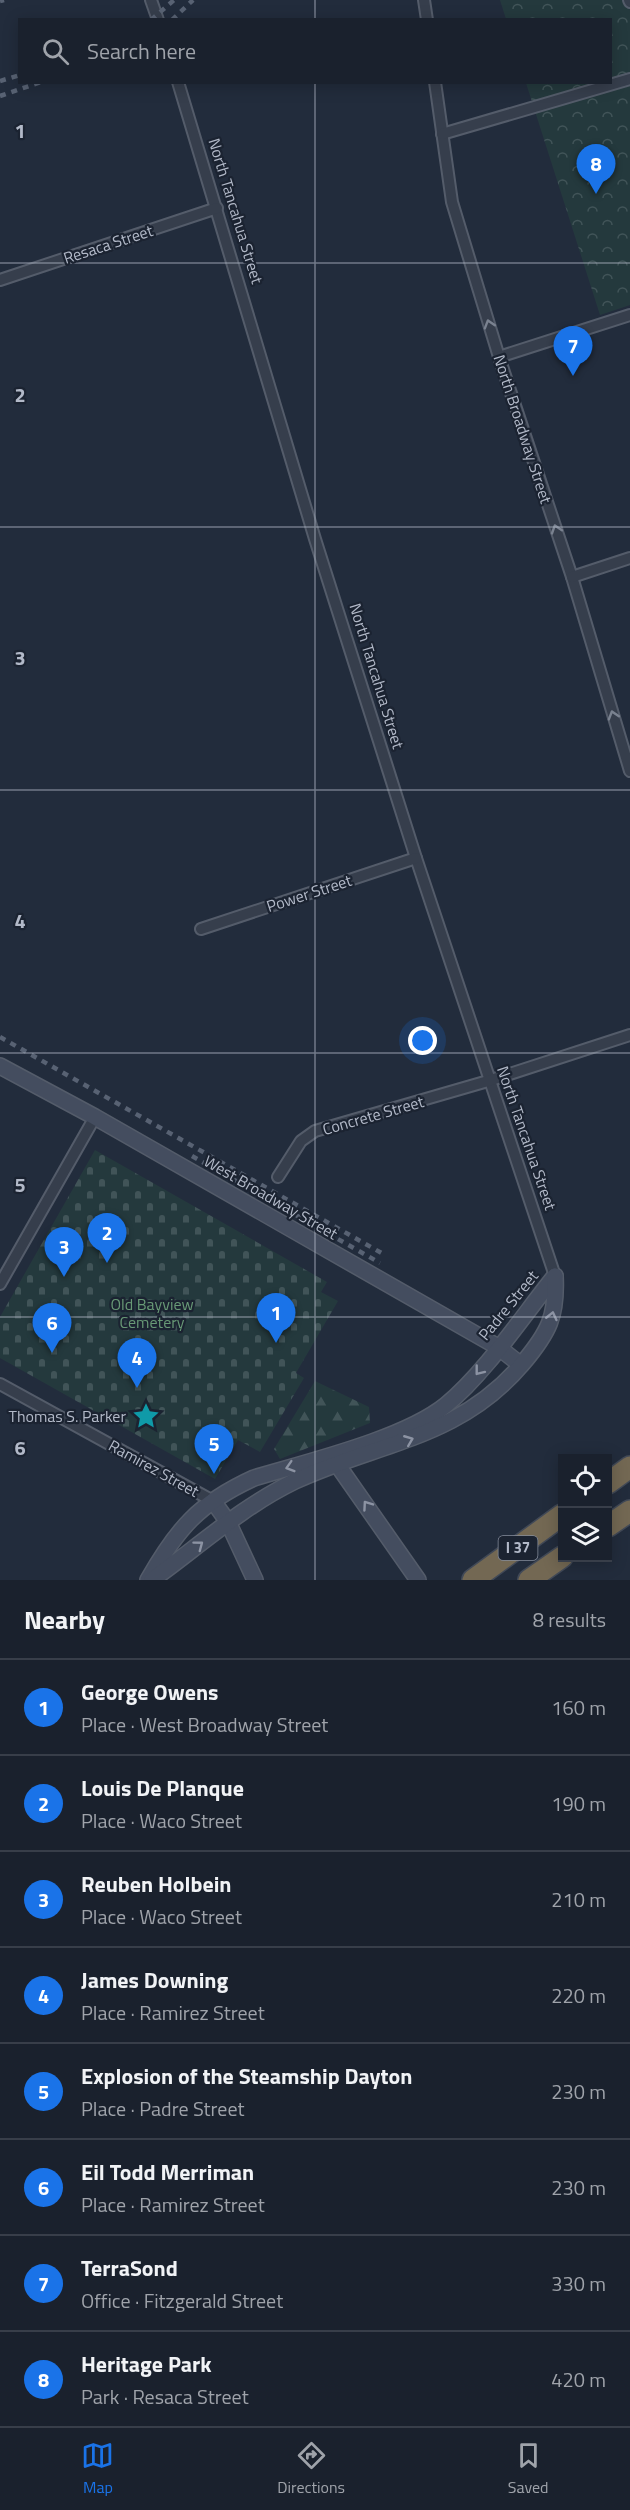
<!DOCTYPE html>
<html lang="en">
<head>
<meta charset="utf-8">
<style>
  body { margin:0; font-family:"Titillium Web",sans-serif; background:#272e39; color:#f1f3f6 }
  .controls { position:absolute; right:18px; bottom:18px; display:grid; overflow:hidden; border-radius:0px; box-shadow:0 3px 15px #0003 }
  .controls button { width:54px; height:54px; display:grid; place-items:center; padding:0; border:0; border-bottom:2px solid #383e49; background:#1a212d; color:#f1f3f6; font:30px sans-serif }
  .you { position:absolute; left:423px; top:1041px; width:21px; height:21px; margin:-15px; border:4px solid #fff; border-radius:50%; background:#1a73e8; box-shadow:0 0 0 9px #1a73e833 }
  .badge { display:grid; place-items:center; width:39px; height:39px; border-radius:50%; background:#1a73e8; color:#fff; font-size:20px; font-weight:700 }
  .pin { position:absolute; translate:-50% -50px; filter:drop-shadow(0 2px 3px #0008) }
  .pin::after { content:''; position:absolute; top:32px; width:21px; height:18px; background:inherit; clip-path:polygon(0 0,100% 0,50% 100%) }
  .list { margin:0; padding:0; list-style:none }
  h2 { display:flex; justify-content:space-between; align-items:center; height:78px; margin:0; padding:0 24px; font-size:26px }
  h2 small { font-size:20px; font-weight:400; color:#9fa3aa }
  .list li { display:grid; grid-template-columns:39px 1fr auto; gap:18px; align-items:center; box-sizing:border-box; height:96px; padding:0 24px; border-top:2px solid #383e49 }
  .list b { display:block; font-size:22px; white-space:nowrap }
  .list p { margin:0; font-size:20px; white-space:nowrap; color:#9fa3aa }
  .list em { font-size:20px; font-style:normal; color:#9fa3aa }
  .icon { flex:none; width:33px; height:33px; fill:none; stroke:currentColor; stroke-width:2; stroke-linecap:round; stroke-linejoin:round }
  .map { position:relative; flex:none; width:630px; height:1580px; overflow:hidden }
  .search { position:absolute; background:#1a212d; box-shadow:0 3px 15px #0003; left:18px; right:18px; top:18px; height:66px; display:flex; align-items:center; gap:15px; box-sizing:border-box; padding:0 21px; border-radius:0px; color:#9fa3aa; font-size:22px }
  .sheet { height:846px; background:#1a212d }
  nav { display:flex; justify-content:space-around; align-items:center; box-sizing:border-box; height:84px; border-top:2px solid #383e49; background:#1a212d; font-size:16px; color:#9fa3aa }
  nav a { display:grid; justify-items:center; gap:3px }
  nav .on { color:#1a73e8 }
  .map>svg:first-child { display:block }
  .forest { fill:url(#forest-firs) }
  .cemetery { fill:url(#cemetery-stones) }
  .park { fill:url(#park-crowns) }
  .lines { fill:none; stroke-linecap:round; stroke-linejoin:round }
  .street-casing { stroke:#545c6a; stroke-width:14 }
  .secondary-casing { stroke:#545c6a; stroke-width:18 }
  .highway-casing { stroke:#414957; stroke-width:24 }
  .street { stroke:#363e4c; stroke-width:10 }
  .secondary { stroke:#444d5f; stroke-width:15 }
  .highway { stroke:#736853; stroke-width:21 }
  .rail { stroke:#586273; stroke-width:4.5; stroke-dasharray:6 6; stroke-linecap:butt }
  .oneway { stroke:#7a8290 }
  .oneway2 { stroke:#8c93a3 }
  .grid { fill:none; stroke:#b2b9c8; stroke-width:1.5; stroke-opacity:0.55 }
  .labels { text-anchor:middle; stroke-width:4.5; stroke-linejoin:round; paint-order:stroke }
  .shield { fill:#1b2331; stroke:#858c9b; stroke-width:1.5 }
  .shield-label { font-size:15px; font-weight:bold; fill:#b2b9c8 }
  .street-label { font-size:16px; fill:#b2b9c8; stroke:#1b2331 }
  .park-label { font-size:16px; fill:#689976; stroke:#1b2331 }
  .poi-label { font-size:16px; fill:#b2b9c8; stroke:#1b2331; text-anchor:end }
  .grid-label { font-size:20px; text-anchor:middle; font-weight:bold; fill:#b2b9c8; stroke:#1b2331; stroke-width:4.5; stroke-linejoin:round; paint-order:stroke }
</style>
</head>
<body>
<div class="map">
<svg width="630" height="1580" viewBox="0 0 630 1580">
  <defs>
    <pattern id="forest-firs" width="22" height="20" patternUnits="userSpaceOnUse" patternTransform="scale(1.5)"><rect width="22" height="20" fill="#24393d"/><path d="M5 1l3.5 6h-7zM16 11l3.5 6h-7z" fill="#415458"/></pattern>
    <pattern id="cemetery-stones" width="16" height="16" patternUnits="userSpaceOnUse" patternTransform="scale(1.5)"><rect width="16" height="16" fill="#24393d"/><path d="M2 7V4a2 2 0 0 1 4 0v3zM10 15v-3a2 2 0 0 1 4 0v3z" fill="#415458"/></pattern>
    <pattern id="park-crowns" width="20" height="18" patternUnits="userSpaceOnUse" patternTransform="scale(1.5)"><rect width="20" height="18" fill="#24393d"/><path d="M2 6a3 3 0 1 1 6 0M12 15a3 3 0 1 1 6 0" fill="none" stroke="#415458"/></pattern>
  </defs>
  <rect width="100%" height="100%" fill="#222c3c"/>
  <path class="forest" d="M 315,1381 L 369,1407 L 370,1423 L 280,1459 L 274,1449 Z"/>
  <path class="cemetery" d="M 95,1150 L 327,1282 L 321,1292 L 338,1301 L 296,1373 L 304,1378 L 260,1452 L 238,1440 L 215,1479 L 0,1358 L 0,1317 Z"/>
  <path class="park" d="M 500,0 L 630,0 L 630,305 L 600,315 L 526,83 L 610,82 L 610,20 L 506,19 Z"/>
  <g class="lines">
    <defs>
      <g id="street">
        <path d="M 151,0 L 158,20"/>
        <path d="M 424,0 L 427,20"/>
        <path d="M 629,0 L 630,2"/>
        <path d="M 178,82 L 315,539 L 416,858 L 555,1276"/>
        <path d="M 435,82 L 452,202 L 499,357 L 572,577 L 630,771"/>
        <path d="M 442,134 L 630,79"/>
        <path d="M 0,280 L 217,208"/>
        <path d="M 499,357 L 630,315"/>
        <path d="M 572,577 L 630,558"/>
        <path d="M 201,929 L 416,858"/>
        <path d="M 278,1177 L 301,1141 L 315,1131 L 488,1081 L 630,1035"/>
        <path d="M 0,1284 L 95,1117"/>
        <path d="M 0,1384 L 213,1501"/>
      </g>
      <g id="secondary">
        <path d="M 0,1066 L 95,1117 L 498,1347 L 521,1365"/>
        <path d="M 332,1457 L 418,1580"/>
        <path d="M 213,1501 L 228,1522 L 255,1580"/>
        <path d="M 148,1580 C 177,1529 199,1503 254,1478 C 307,1462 404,1439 446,1405 C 485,1373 522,1317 555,1276"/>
        <path d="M 152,1580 C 199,1546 243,1506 295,1481 C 379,1442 459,1439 523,1363 C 549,1332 557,1316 555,1276"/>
      </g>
      <g id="highway">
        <path d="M 608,1483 L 630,1467"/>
        <path d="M 608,1526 L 630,1511"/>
        <path d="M 473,1580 L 562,1515"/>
        <path d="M 529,1580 L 562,1557"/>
      </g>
    </defs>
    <use href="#street" class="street-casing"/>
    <use href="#secondary" class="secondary-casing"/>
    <use href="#highway" class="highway-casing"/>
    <use href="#street" class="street"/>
    <use href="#secondary" class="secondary"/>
    <use href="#highway" class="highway"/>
    <g class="rail">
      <path d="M 0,1 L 4,0"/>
      <path d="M 151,20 L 174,0"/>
      <path d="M 172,20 L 193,0"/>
      <path d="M 0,81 L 20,75"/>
      <path d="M 0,96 L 41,82"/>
      <path d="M 0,1037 L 385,1255"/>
      <path d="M 192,1156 L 380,1263"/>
    </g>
  </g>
  <defs><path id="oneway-chevron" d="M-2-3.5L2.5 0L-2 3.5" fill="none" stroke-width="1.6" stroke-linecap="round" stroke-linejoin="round" transform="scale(1.5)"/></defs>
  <g class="oneway">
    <use href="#oneway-chevron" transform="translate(489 324) rotate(-107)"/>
    <use href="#oneway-chevron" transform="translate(556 529) rotate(-108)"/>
    <use href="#oneway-chevron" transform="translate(613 715) rotate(-107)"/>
  </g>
  <g class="oneway2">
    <use href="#oneway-chevron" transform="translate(552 1316) rotate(-77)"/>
    <use href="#oneway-chevron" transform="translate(479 1371) rotate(128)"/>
    <use href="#oneway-chevron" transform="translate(409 1440) rotate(-22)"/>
    <use href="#oneway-chevron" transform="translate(290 1467) rotate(163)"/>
    <use href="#oneway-chevron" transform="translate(367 1505) rotate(-125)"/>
    <use href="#oneway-chevron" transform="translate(199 1545) rotate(-37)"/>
  </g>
  <path class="grid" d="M 315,0 L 315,20M 315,82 L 315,1580M 0,263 L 630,263M 0,527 L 630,527M 0,790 L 630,790M 0,1053 L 630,1053M 0,1317 L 630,1317"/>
  <defs>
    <symbol id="sight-bare" viewBox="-9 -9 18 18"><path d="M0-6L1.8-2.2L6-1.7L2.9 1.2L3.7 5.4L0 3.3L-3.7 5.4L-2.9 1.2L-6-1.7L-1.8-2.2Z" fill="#0f9aa8" stroke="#1b2331" stroke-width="2.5" paint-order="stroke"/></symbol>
  </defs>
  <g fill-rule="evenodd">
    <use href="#sight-bare" x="127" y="1397" width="38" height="38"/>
  </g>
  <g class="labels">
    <rect class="shield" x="498.5" y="1536" width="39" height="24" rx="4.5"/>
    <g class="shield-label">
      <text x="518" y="1553">I 37</text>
    </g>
    <g class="street-label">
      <text transform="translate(236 211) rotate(73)" y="6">North Tancahua Street</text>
      <text transform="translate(108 244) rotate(-18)" y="6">Resaca Street</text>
      <text transform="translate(523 429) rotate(72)" y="6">North Broadway Street</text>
      <text transform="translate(377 676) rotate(73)" y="6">North Tancahua Street</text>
      <text transform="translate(309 893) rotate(-18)" y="6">Power Street</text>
      <text transform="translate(373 1115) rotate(-16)" y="6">Concrete Street</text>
      <text transform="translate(527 1138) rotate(71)" y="6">North Tancahua Street</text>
      <text transform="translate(271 1197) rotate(30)" y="6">West Broadway Street</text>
      <text transform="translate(508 1305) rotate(-51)" y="6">Padre Street</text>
      <text transform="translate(154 1468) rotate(29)" y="6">Ramirez Street</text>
    </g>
    <g class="park-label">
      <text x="152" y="1310">Old Bayview<tspan x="152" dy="18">Cemetery</tspan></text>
    </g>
    <g class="poi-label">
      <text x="126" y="1422">Thomas S. Parker</text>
    </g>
  </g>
  <g class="grid-label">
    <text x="20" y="138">1</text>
    <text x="20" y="402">2</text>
    <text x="20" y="665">3</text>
    <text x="20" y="928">4</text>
    <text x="20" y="1192">5</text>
    <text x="20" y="1455">6</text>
  </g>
</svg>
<div class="controls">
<button><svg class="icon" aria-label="locate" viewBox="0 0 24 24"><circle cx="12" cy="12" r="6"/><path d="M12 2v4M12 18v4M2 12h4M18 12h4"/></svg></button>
<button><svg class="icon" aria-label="layers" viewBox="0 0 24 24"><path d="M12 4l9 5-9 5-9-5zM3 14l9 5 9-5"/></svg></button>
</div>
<div class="you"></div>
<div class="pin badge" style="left:276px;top:1343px">1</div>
<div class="pin badge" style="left:107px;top:1263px">2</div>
<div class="pin badge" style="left:64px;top:1277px">3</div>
<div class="pin badge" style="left:137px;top:1388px">4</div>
<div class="pin badge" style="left:214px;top:1474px">5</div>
<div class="pin badge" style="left:52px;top:1353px">6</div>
<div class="pin badge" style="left:573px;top:376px">7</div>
<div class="pin badge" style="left:596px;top:194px">8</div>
<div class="search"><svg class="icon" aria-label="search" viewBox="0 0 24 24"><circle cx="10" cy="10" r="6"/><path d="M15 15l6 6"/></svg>Search here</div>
</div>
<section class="sheet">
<h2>Nearby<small>8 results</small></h2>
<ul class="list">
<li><span class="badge">1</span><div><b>George Owens</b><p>Place · West Broadway Street</p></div><em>160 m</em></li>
<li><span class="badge">2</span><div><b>Louis De Planque</b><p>Place · Waco Street</p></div><em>190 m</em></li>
<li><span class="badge">3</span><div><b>Reuben Holbein</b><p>Place · Waco Street</p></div><em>210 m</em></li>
<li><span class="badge">4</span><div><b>James Downing</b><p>Place · Ramirez Street</p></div><em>220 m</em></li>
<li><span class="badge">5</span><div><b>Explosion of the Steamship Dayton</b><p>Place · Padre Street</p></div><em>230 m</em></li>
<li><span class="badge">6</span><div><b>Eil Todd Merriman</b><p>Place · Ramirez Street</p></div><em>230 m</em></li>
<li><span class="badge">7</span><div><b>TerraSond</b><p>Office · Fitzgerald Street</p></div><em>330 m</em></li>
<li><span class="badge">8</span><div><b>Heritage Park</b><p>Park · Resaca Street</p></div><em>420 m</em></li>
</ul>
</section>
<nav>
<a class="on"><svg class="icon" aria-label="map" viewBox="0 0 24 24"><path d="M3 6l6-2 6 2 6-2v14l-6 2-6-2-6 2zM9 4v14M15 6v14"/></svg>Map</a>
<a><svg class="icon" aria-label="directions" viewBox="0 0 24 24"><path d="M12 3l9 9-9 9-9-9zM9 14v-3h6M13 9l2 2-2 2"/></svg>Directions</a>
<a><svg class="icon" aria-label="saved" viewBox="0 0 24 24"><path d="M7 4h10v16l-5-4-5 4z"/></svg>Saved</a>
</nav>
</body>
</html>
